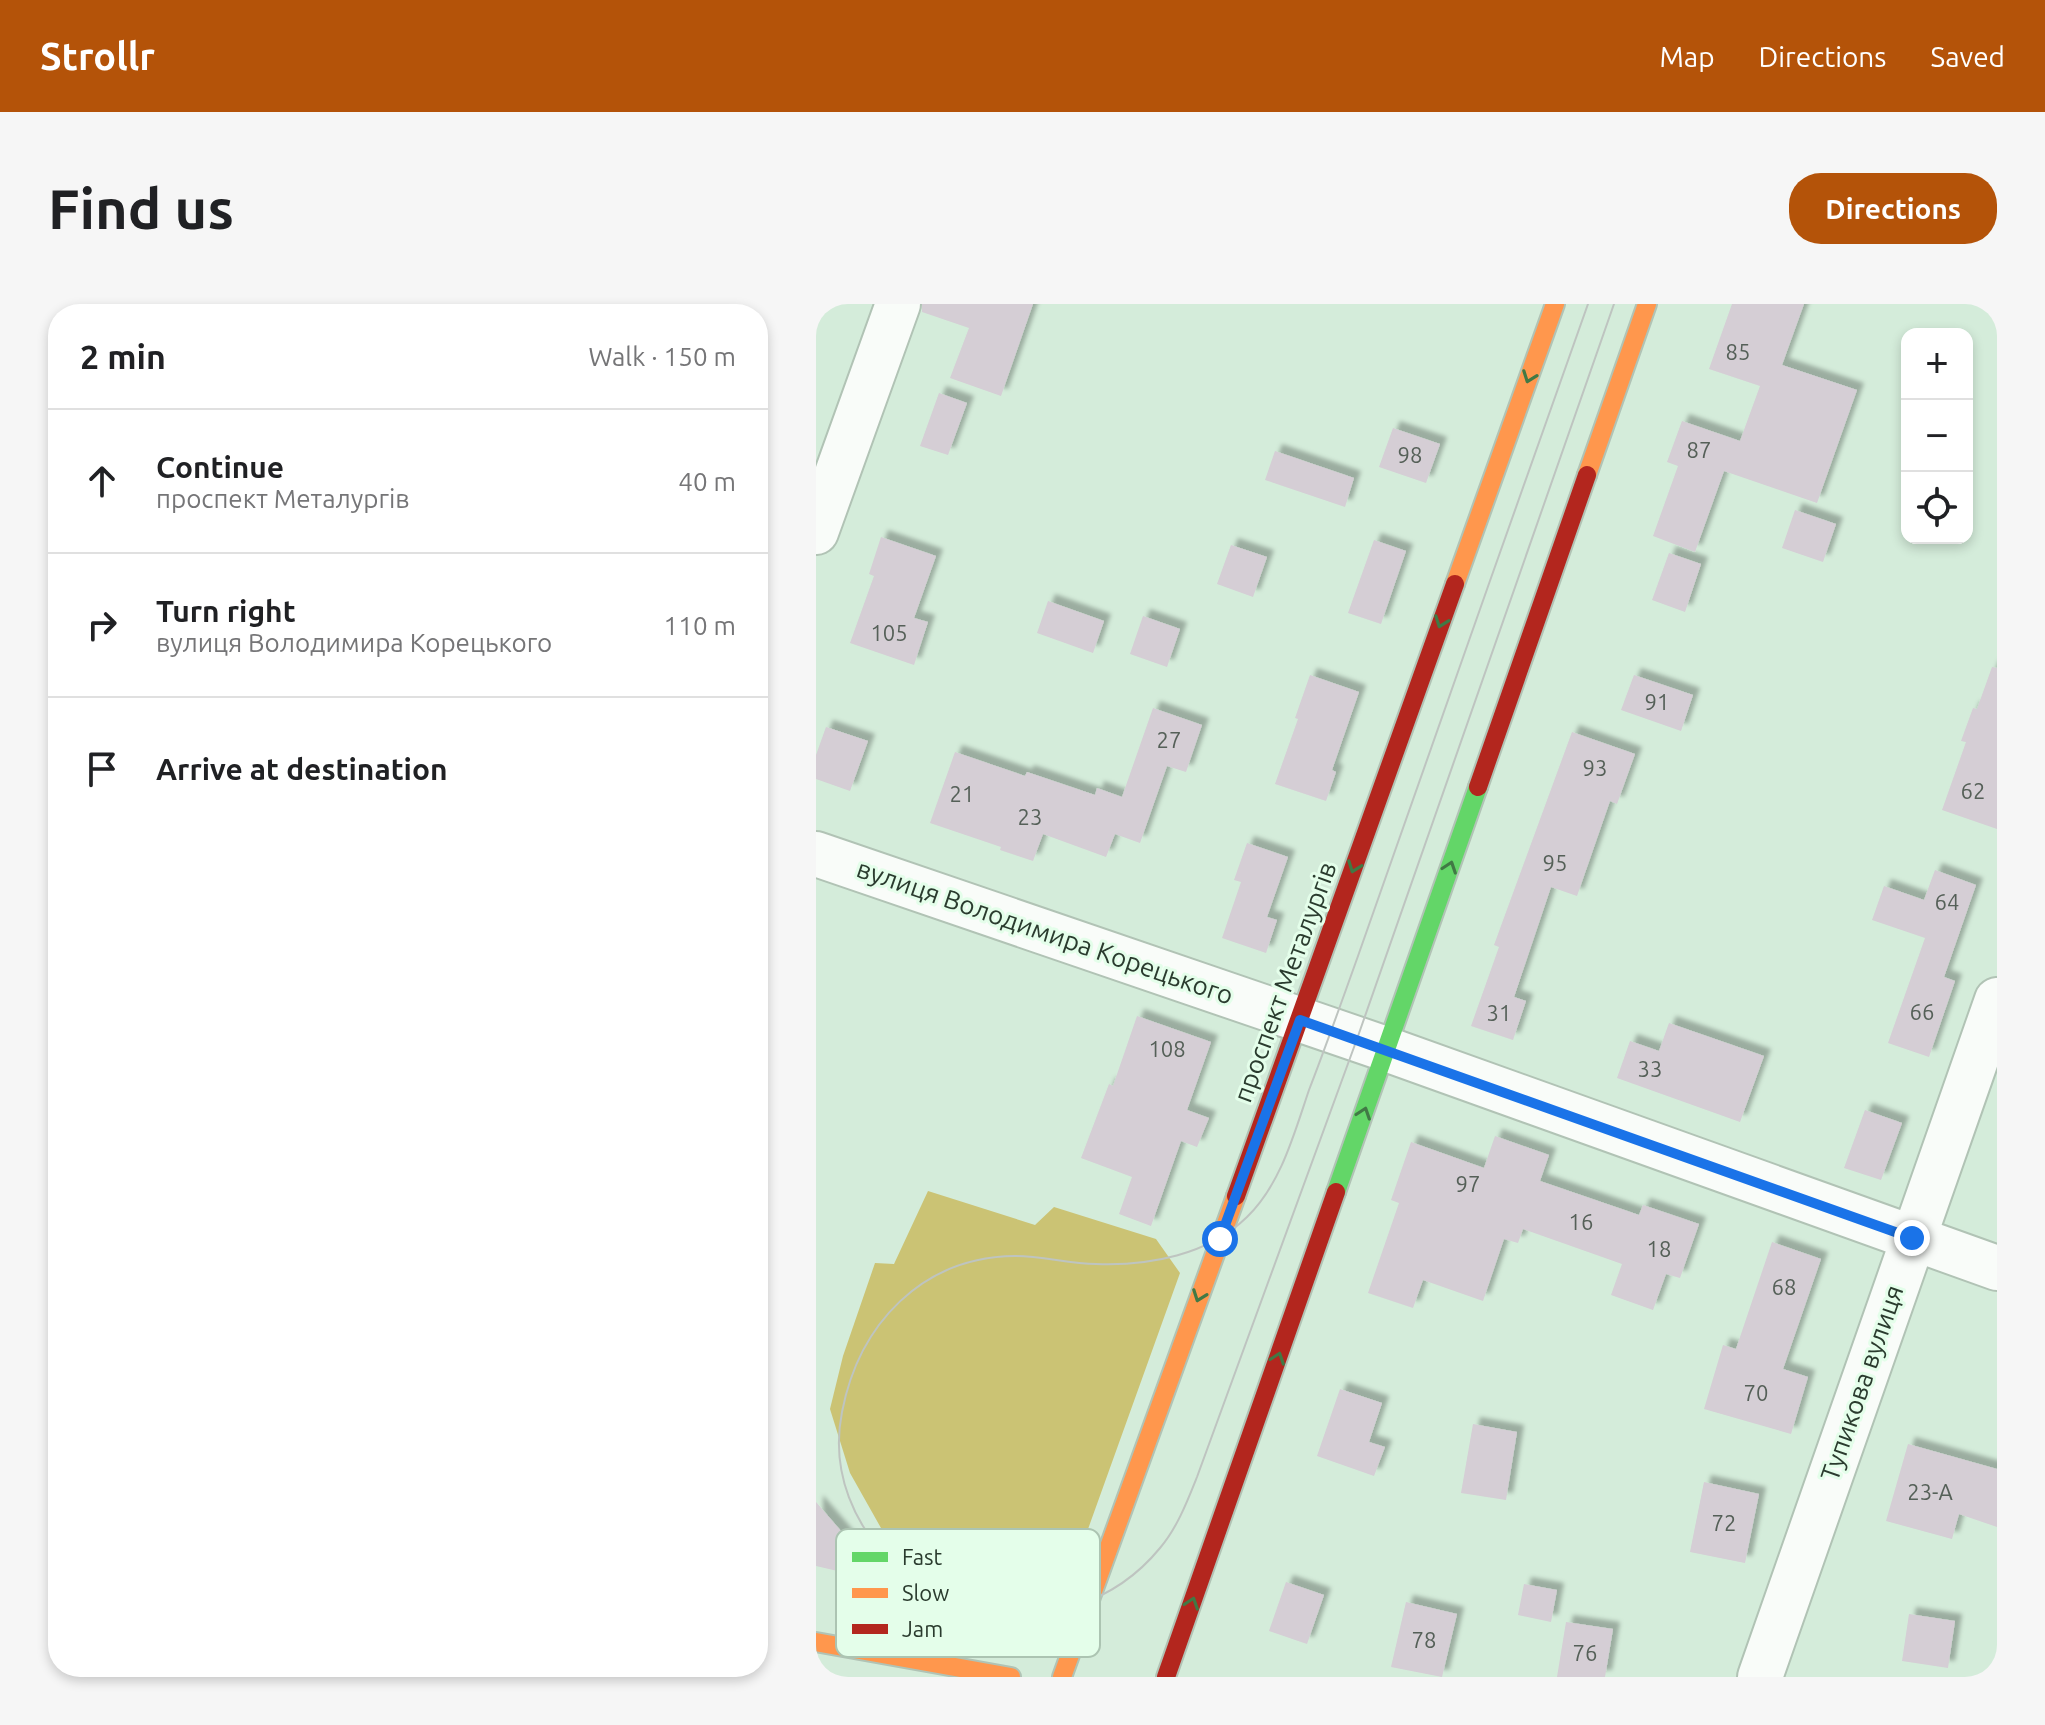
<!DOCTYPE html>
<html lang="en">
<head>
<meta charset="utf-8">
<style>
  body { margin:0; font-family:Ubuntu,sans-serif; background:#f6f6f6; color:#202124 }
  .controls { position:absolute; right:24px; top:24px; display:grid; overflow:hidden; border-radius:16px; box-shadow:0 4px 12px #0003 }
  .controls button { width:72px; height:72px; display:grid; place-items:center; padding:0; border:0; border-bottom:2px solid #e0e0e0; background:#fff; color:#202124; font:40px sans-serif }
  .stop { position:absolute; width:24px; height:24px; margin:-18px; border:6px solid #1a73e8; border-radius:50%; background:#fff }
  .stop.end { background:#1a73e8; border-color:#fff; box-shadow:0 2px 8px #0008 }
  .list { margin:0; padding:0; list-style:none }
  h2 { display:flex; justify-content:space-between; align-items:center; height:104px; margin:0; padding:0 32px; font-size:34px }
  h2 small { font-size:26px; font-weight:400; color:#757577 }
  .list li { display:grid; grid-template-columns:52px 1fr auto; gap:24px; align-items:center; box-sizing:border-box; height:144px; padding:0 32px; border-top:2px solid #e0e0e0 }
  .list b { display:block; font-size:30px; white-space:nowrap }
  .list p { margin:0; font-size:26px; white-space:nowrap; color:#757577 }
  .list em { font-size:26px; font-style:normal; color:#757577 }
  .icon { flex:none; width:44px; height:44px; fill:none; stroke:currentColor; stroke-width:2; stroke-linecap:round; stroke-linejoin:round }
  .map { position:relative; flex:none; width:1181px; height:1373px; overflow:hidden; border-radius:32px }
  header { display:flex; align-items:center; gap:48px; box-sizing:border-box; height:112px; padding:0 40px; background:#b45309; color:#fff }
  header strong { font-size:38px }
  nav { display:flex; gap:44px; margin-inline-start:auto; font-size:28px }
  .intro { display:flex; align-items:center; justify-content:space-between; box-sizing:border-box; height:192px; padding:0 48px }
  h1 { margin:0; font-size:56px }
  .button { padding:20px 36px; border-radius:32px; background:#b45309; color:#fff; font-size:28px; font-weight:700 }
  main { display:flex; gap:48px; padding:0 48px }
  aside { flex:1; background:#fff; border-radius:32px; box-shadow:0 4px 12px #0003 }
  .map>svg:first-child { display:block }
  .forest { fill:#cbc374 }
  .building { fill:#d5ced5; filter:url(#shadow) }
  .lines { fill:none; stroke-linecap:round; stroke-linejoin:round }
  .street-casing { stroke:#b1c3b5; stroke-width:48 }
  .fast-casing { stroke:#b1c3b5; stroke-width:22 }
  .slow-casing { stroke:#b1c3b5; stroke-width:22 }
  .jam-casing { stroke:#b1c3b5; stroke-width:22 }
  .street { stroke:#f9fcf9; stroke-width:44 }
  .fast { stroke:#63d668; stroke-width:18 }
  .slow { stroke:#ff974d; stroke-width:18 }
  .jam { stroke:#b3261e; stroke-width:18 }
  .tram { stroke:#bec4c0; stroke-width:2 }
  .oneway { stroke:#417945 }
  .route { stroke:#1a73e8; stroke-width:10 }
  .labels { text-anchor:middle; stroke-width:6; stroke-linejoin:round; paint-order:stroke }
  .number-label { font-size:22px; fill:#556058 }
  .street-label { font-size:26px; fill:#2a3b2e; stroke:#e4feea }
  .key { fill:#e4feea; stroke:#acc4b2; stroke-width:2 }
  .key-label { font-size:22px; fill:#2a3b2e }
</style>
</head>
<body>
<header>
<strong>Strollr</strong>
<nav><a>Map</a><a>Directions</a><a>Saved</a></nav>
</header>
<div class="intro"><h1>Find us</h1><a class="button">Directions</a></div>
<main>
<aside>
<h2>2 min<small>Walk · 150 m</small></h2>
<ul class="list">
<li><svg class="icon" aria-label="ahead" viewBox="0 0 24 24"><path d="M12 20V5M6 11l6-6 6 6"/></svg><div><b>Continue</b><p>проспект Металургів</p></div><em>40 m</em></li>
<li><svg class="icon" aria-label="right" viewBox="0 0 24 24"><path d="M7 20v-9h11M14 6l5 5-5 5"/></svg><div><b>Turn right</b><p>вулиця Володимира Корецького</p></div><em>110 m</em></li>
<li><svg class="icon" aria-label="arrive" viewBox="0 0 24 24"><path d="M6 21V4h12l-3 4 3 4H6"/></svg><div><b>Arrive at destination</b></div></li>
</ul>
</aside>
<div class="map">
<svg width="1181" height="1373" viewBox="0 0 1181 1373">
  <defs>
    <filter id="shadow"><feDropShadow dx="7" dy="-7" stdDeviation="2" flood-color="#0004"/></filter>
  </defs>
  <rect width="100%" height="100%" fill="#d4ecda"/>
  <path class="forest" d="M 112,887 L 219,921 L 238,903 L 340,935 L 364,969 L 253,1278 L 189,1290 L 118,1268 L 65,1224 L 34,1169 L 14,1105 L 27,1052 L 59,959 L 78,960 Z"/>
  <g class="building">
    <path d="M 106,0 L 217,0 L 185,92 L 134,74 L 153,24 L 106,8 Z"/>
    <path d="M 916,0 L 988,0 L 966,61 L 1041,86 L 1001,199 L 908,167 L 879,248 L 837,232 L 862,162 L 851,158 L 866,117 L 924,137 L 944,82 L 893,65 Z"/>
    <path d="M 123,89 L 151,99 L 132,151 L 104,142 Z"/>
    <path d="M 577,124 L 624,140 L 610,179 L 563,163 Z"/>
    <path d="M 459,147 L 538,174 L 529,203 L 449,176 Z"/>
    <path d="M 979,206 L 1020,220 L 1007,258 L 966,244 Z"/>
    <path d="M 65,233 L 120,252 L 98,314 L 112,318 L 98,361 L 34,339 L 58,272 L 53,270 Z"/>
    <path d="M 558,236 L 590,247 L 565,320 L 532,309 Z"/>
    <path d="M 415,241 L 451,253 L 437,293 L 401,280 Z"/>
    <path d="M 853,249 L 885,260 L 869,308 L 836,296 Z"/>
    <path d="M 232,297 L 288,317 L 277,349 L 221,329 Z"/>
    <path d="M 327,312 L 364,325 L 351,363 L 314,350 Z"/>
    <path d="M 1176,363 L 1181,364 L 1181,525 L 1126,506 L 1150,438 L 1145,437 L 1157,404 L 1161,405 Z"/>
    <path d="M 494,371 L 543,388 L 516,466 L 520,468 L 510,497 L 459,480 L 482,415 L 479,414 Z"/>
    <path d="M 818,371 L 877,391 L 865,427 L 805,406 Z"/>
    <path d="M 337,404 L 386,421 L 370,468 L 351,462 L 324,539 L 299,530 L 290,553 L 227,530 L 217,557 L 184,546 L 185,543 L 114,519 L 139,448 L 209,472 L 211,468 L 279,491 L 281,484 L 306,493 Z"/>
    <path d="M 10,423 L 52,437 L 34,487 L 0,475 L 0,451 Z"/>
    <path d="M 756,428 L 819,450 L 801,500 L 794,497 L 761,592 L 735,583 L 698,693 L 710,697 L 697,736 L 655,722 L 683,643 L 678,641 Z"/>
    <path d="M 431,539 L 472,553 L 451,613 L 461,616 L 450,649 L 406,634 L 425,578 L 418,576 Z"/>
    <path d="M 1119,566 L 1160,581 L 1128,673 L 1139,677 L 1113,753 L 1072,739 L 1109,634 L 1056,616 L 1068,582 L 1108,596 Z"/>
    <path d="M 321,712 L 395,738 L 371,806 L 393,814 L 381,843 L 365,837 L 335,922 L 303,910 L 316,873 L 265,854 L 293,780 L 297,782 Z"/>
    <path d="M 853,719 L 948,752 L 924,818 L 801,774 L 814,737 L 843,747 Z"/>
    <path d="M 1049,806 L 1086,819 L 1065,876 L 1028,864 Z"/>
    <path d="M 679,832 L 733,851 L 724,877 L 823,911 L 827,901 L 883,920 L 864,974 L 850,970 L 837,1006 L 795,991 L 806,960 L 707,925 L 702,939 L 688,935 L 667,997 L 607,976 L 597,1004 L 552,989 L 583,899 L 575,896 L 595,838 L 668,864 Z"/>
    <path d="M 956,938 L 1005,955 L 967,1065 L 992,1073 L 975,1130 L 888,1105 L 907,1041 L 920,1045 Z"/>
    <path d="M 524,1085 L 566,1099 L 553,1138 L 569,1143 L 558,1172 L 501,1152 Z"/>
    <path d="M 657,1120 L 701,1128 L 690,1196 L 645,1189 Z"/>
    <path d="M 1092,1140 L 1181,1165 L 1181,1223 L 1143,1210 L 1136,1235 L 1070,1217 Z"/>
    <path d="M 888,1178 L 943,1190 L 929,1259 L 874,1248 Z"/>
    <path d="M 0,1198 L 69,1278 L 0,1262 Z"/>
    <path d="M 470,1278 L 508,1291 L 491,1340 L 453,1327 Z"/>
    <path d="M 708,1280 L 741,1286 L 735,1318 L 702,1311 Z"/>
    <path d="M 590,1298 L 641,1310 L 626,1373 L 575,1363 Z"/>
    <path d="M 1093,1310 L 1139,1317 L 1132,1364 L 1086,1357 Z"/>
    <path d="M 750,1318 L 797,1325 L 789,1373 L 741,1373 Z"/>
  </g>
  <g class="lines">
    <defs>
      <g id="street">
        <path d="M 0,228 L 82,0"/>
        <path d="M 0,550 L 570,745 L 1181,964"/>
        <path d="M 944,1373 L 1181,696"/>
      </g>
      <path id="fast" d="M 520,888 L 662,483"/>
      <g id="slow">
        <path d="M 771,171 L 831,0"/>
        <path d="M 639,280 L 739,0"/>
        <path d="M 0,1338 L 195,1373"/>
        <path d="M 246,1373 L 420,892"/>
      </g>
      <g id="jam">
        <path d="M 662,483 L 771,171"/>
        <path d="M 420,892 L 639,280"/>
        <path d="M 350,1373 L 520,888"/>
      </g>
    </defs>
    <use href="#street" class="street-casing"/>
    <use href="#fast" class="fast-casing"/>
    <use href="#slow" class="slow-casing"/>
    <use href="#jam" class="jam-casing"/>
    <use href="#street" class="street"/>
    <use href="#fast" class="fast"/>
    <use href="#slow" class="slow"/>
    <use href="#jam" class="jam"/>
    <path class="tram" d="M 772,0 C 695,217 618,435 542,652 C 526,697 510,742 493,786 C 478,830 465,880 431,913 C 392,951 333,962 280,960 C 253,960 227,952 199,952 C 106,953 43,1020 26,1108 C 14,1168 38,1223 81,1264 C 103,1286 131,1297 161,1305 C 229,1321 299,1299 344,1244 C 361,1224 371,1198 381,1173 L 541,735 L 798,0"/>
  </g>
  <defs><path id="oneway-chevron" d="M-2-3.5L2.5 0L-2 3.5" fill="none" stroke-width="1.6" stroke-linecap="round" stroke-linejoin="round" transform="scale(2)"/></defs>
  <g class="oneway">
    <use href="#oneway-chevron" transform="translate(713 73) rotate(110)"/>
    <use href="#oneway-chevron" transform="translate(625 318) rotate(110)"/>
    <use href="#oneway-chevron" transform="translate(538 563) rotate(110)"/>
    <use href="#oneway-chevron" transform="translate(634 563) rotate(-71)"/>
    <use href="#oneway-chevron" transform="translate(548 809) rotate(-71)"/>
    <use href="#oneway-chevron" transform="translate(383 992) rotate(110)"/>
    <use href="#oneway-chevron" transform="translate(462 1054) rotate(-71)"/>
    <use href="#oneway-chevron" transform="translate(376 1299) rotate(-71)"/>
  </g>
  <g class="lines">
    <path class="route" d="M 404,935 L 484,716 L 1096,934"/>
  </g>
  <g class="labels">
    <g class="number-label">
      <text x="922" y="56">85</text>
      <text x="883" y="154">87</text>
      <text x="594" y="159">98</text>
      <text x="73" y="337">105</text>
      <text x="841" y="406">91</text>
      <text x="353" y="444">27</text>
      <text x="779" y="472">93</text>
      <text x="1157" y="495">62</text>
      <text x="146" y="498">21</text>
      <text x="214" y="521">23</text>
      <text x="739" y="567">95</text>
      <text x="1131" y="606">64</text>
      <text x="1106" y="716">66</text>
      <text x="683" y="717">31</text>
      <text x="351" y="753">108</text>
      <text x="834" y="773">33</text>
      <text x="652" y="888">97</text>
      <text x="765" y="926">16</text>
      <text x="843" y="953">18</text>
      <text x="968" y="991">68</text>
      <text x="940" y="1097">70</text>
      <text x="1114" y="1196">23-А</text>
      <text x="908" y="1227">72</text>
      <text x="608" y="1344">78</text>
      <text x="769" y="1357">76</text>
    </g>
    <g class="street-label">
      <text transform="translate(229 628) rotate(19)" y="9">вулиця Володимира Корецького</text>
      <text transform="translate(469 678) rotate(-70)" y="9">проспект Металургів</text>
      <text transform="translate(1046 1079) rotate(-71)" y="9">Тупикова вулиця</text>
    </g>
  </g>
  <rect x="20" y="1225" width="264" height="128" rx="12" class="key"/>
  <rect x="36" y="1248" width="36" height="10" fill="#63d668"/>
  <rect x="36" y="1284" width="36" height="10" fill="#ff974d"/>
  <rect x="36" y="1320" width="36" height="10" fill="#b3261e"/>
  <g class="key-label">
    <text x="86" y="1261">Fast</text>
    <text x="86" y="1297">Slow</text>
    <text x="86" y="1333">Jam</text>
  </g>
</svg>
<div class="controls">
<button>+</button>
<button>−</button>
<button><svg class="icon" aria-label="locate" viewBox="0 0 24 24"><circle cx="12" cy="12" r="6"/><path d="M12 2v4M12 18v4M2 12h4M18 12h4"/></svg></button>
</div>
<div class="stop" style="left:404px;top:935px"></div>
<div class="stop end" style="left:1096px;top:934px"></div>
</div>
</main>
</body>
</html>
